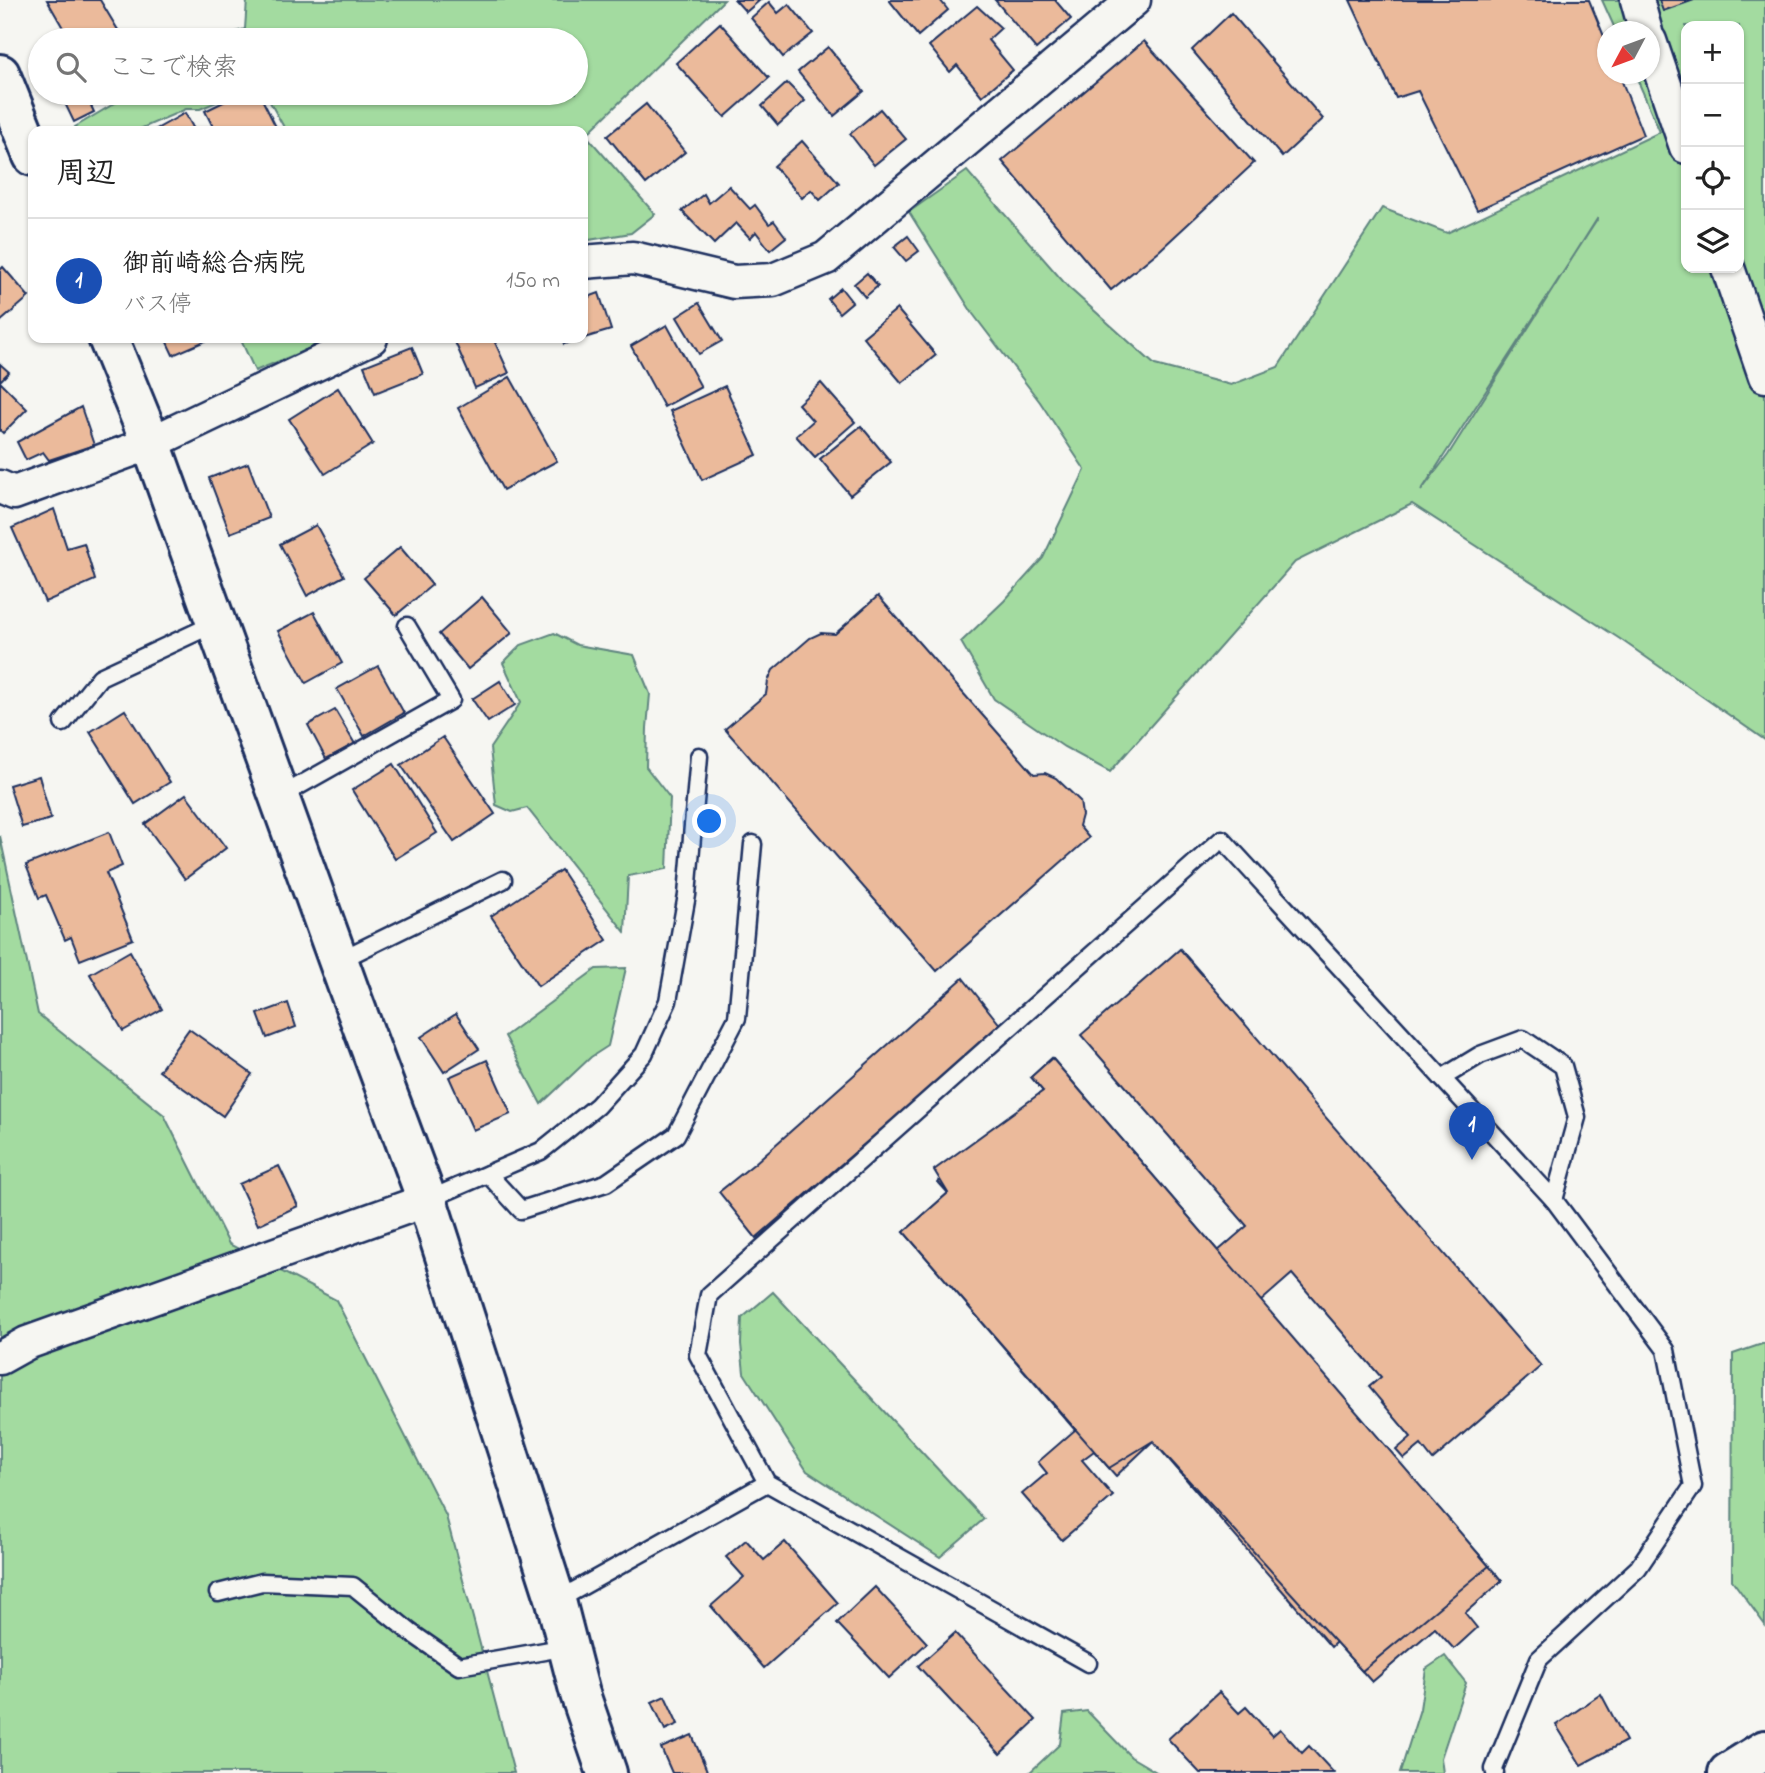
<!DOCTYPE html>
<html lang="ja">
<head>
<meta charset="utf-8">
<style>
  body { margin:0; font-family:"Indie Flower","Klee One",sans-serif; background:#f2f2f2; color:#222 }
  .controls { position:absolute; right:21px; top:21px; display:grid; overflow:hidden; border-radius:14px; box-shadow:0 2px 5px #0004 }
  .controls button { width:63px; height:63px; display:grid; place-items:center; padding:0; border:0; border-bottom:2px solid #e0e0e0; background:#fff; color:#222; font:35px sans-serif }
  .compass { position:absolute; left:1597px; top:21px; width:63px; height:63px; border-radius:50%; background:#fff; box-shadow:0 2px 5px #0004; rotate:229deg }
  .you { position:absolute; left:710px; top:822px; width:24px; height:24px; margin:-18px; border:5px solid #fff; border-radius:50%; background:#1a73e8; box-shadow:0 0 0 10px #1a73e833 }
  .badge { display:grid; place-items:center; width:46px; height:46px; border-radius:50%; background:#d1495b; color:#fff; font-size:23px; font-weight:700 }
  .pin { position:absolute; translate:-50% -58px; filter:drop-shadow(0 2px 4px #0008) }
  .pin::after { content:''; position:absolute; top:37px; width:24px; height:21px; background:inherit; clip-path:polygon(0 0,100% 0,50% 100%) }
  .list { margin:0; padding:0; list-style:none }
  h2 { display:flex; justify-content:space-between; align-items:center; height:91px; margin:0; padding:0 28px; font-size:30px }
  h2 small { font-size:23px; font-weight:400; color:#767676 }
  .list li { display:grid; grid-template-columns:46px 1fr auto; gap:21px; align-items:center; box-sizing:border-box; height:126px; padding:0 28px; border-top:2px solid #e0e0e0 }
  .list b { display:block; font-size:26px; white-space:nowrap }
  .list p { margin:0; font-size:23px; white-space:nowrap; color:#767676 }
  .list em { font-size:23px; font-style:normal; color:#767676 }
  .icon { flex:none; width:38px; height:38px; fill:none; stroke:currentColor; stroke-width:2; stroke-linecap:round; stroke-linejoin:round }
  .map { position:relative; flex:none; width:1765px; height:1773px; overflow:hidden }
  .search { position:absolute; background:#fff; box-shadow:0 2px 5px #0004; left:28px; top:28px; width:560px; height:77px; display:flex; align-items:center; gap:18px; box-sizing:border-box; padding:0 24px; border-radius:38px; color:#767676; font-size:26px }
  .panel { position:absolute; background:#fff; box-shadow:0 2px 5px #0004; left:28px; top:126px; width:560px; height:217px; border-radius:14px }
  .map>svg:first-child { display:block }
  .green { fill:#a3dba0; stroke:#5f857f; stroke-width:2; fill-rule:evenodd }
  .building { fill:#ebba9b; stroke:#1b2f5e; stroke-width:2 }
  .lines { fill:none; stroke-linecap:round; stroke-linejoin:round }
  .service-casing { stroke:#1b2f5e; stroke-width:21 }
  .minor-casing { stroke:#1b2f5e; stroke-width:37 }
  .tertiary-casing { stroke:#1b2f5e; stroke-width:44 }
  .service { stroke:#f6f6f2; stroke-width:16 }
  .minor { stroke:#f6f6f2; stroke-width:32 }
  .tertiary { stroke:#f6f6f2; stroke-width:38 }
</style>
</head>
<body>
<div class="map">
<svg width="1765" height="1773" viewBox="0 0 1765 1773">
  <rect width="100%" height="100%" fill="#f6f6f2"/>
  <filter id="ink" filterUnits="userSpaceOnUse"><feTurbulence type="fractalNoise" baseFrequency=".0143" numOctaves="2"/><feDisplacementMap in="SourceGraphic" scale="14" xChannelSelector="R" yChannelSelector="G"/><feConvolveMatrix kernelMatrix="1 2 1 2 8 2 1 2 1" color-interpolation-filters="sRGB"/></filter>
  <g filter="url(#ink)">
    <g class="green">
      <path d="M 247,0 L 724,0 L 586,135 L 655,214 L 631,233 L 583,241 L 583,131 L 286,131 L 265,93 L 576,93 L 576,40 L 219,40 L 227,35 L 245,29 Z"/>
      <path d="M 1602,0 L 1765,0 L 1765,740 L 1620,639 L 1412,504 L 1295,562 L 1110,772 L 1064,747 L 994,699 L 961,642 L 1004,601 L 1043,558 L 1085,470 L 1040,402 L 973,314 L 909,212 L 967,171 L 1068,287 L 1155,365 L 1231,385 L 1278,367 L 1382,208 L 1447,233 L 1660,132 L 1635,74 L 1650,74 L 1650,32 L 1616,31 ZM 1686,26 L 1739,26 L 1739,268 L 1686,268 ZM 1597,219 L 1448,455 L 1421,491 L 1597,220 Z"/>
      <path d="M 132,93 L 238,93 L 200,109 L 186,109 L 140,129 L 107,131 L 76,131 L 75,127 Z"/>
      <path d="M 240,338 L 335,338 L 255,371 Z"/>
      <path d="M 554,633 L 577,645 L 634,655 L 650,694 L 647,728 L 646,767 L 670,798 L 667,869 L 628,876 L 625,932 L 527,808 L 512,812 L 496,805 L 490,748 L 521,702 L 503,663 L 521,645 Z"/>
      <path d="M 0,836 L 38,1014 L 164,1115 L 229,1244 L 336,1300 L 446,1516 L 514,1773 L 0,1773 Z"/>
      <path d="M 626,968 L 608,1046 L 591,1057 L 541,1104 L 505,1036 L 596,969 Z"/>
      <path d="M 773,1292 L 984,1519 L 940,1557 L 807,1471 L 744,1373 L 741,1344 L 742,1318 Z"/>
      <path d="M 1765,1343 L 1765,1625 L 1732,1580 L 1733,1354 Z"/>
      <path d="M 1445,1656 L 1466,1683 L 1441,1758 L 1443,1773 L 1400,1773 L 1420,1709 L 1426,1669 Z"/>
      <path d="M 1087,1711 L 1131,1757 L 1158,1773 L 1029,1773 L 1060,1744 L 1064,1714 Z"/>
    </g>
    <g class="building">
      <path d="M 47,0 L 100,0 L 118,30 L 100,40 L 70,40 Z"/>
      <path d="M 735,0 L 760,0 L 746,12 Z"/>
      <path d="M 889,0 L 940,0 L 948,10 L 918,36 Z"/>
      <path d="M 995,0 L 1055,0 L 1071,19 L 1036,49 Z"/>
      <path d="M 1350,0 L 1589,0 L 1608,46 L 1608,74 L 1619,74 L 1643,135 L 1477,210 L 1418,91 L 1396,98 Z"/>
      <path d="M 1659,0 L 1694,0 L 1663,11 Z"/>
      <path d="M 769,2 L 778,13 L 789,4 L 813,33 L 783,57 L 751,18 Z"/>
      <path d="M 977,6 L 1001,28 L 988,40 L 1013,70 L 982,96 L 957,65 L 950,72 L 929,46 Z"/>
      <path d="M 1231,13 L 1323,119 L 1282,157 L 1192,50 Z"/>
      <path d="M 720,23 L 769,78 L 725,117 L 676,63 Z"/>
      <path d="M 1144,41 L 1254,163 L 1160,250 L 1111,290 L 1002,161 Z"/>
      <path d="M 828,47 L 864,91 L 834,116 L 798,72 Z"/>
      <path d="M 787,83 L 805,101 L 778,125 L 762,106 Z"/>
      <path d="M 60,93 L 85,93 L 94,112 L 74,122 Z"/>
      <path d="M 106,93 L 125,93 L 110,101 Z"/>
      <path d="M 242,93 L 259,93 L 278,131 L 215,131 L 205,111 Z"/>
      <path d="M 646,104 L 685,152 L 646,184 L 607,136 Z"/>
      <path d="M 880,109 L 906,139 L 874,165 L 850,134 Z"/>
      <path d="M 185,113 L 195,131 L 153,131 Z"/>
      <path d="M 802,141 L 839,183 L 820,200 L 811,190 L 802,198 L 774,166 Z"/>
      <path d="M 729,186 L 750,209 L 755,205 L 769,224 L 774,221 L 786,237 L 770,250 L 756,232 L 750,238 L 736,223 L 714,244 L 682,211 L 704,194 L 709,203 Z"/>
      <path d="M 908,236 L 919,251 L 906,261 L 894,247 Z"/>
      <path d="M 3,267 L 29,297 L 0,322 L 0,270 Z"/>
      <path d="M 867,273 L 878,286 L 865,297 L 854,284 Z"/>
      <path d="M 841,288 L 852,302 L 839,313 L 828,299 Z"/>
      <path d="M 599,293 L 611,330 L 564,344 L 562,338 L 583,338 L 583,299 Z"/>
      <path d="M 699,303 L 722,341 L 699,354 L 677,317 Z"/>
      <path d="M 897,309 L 936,355 L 902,383 L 863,337 Z"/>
      <path d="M 667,325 L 701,387 L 664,407 L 631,346 Z"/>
      <path d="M 165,338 L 212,338 L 173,355 Z"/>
      <path d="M 465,338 L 493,338 L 509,373 L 475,388 L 455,342 Z"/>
      <path d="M 412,347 L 423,374 L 375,393 L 364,366 Z"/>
      <path d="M 0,364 L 9,372 L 0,381 Z"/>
      <path d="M 510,377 L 557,461 L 503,490 L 458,408 Z"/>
      <path d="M 0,382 L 27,409 L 3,433 L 0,430 Z"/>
      <path d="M 821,383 L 855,422 L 815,457 L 796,436 L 813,421 L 798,404 Z"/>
      <path d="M 725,386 L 757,455 L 702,480 L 670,411 Z"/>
      <path d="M 338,388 L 373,444 L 325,474 L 289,419 Z"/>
      <path d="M 81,407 L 94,445 L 49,460 L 43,452 L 26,460 L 17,442 Z"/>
      <path d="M 861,426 L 891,462 L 850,495 L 820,459 Z"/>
      <path d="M 248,463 L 269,518 L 230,533 L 209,478 Z"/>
      <path d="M 54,509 L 67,548 L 84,543 L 95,580 L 45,602 L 12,528 Z"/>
      <path d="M 316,525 L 344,576 L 307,596 L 280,544 Z"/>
      <path d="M 400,547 L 432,585 L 396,615 L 364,578 Z"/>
      <path d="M 878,596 L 1034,774 L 1045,773 L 1056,778 L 1080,801 L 1082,815 L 1079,826 L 1089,838 L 937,971 L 725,729 L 766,694 L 768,681 L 773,670 L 810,638 L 821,633 L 835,634 Z"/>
      <path d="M 482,597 L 512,633 L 468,669 L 439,634 Z"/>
      <path d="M 314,612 L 342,663 L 306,683 L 278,631 Z"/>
      <path d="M 378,666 L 404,713 L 364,736 L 337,689 Z"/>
      <path d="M 500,681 L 515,705 L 488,722 L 472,699 Z"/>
      <path d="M 125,710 L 170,782 L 135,804 L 90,732 Z"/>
      <path d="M 335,710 L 355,744 L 326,759 L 308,725 Z"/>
      <path d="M 443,737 L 495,814 L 454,842 L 401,765 Z"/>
      <path d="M 394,764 L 437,833 L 395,859 L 352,790 Z"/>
      <path d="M 39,776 L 51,819 L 22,827 L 9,785 Z"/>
      <path d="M 186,794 L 226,848 L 185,879 L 145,824 Z"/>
      <path d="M 109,832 L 122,866 L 106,873 L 133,939 L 80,960 L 71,937 L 65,940 L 46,895 L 39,898 L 26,865 Z"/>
      <path d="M 561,870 L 607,940 L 538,986 L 491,916 Z"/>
      <path d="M 1180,949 L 1541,1366 L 1433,1460 L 1421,1445 L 1404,1459 L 1396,1450 L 1411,1437 L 1369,1387 L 1381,1377 L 1292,1274 L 1260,1302 L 1502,1581 L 1465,1613 L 1477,1628 L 1454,1649 L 1435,1628 L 1372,1682 L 1336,1642 L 1331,1647 L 1153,1441 L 1116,1476 L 1094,1451 L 1082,1460 L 1113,1496 L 1062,1540 L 1022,1494 L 1047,1473 L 1038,1462 L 1075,1430 L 904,1232 L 948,1193 L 938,1182 L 1043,1091 L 1031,1077 L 1052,1058 L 1218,1251 L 1247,1226 L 1081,1035 Z"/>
      <path d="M 130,951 L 162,1009 L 123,1031 L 90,974 Z"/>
      <path d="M 963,978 L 1001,1026 L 756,1238 L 719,1192 L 755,1163 Z"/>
      <path d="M 288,1003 L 296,1027 L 267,1038 L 258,1014 Z"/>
      <path d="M 456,1014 L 479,1049 L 444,1072 L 421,1037 Z"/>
      <path d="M 189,1029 L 252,1074 L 223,1116 L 159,1071 Z"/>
      <path d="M 1052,1058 L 1489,1566 L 1362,1671 L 1153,1441 L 1109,1468 L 904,1232 L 948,1193 L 934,1170 L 1043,1091 L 1031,1077 Z"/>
      <path d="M 487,1060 L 511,1114 L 473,1130 L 449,1077 Z"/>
      <path d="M 279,1166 L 298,1206 L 258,1225 L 239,1184 Z"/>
      <path d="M 746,1540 L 764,1560 L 785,1542 L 838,1603 L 764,1668 L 711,1606 L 744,1577 L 726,1557 Z"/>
      <path d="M 875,1587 L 927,1643 L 889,1678 L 837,1623 Z"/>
      <path d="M 955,1633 L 1036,1720 L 1000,1754 L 918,1666 Z"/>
      <path d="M 1219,1692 L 1239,1713 L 1246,1707 L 1272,1736 L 1280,1729 L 1302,1753 L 1309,1746 L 1334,1773 L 1200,1773 L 1168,1739 Z"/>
      <path d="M 1601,1694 L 1626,1741 L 1581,1765 L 1556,1725 Z"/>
      <path d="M 665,1696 L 678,1724 L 665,1730 L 652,1702 Z"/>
      <path d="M 692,1735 L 708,1773 L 672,1773 L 661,1748 Z"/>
    </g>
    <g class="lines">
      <defs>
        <g id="service">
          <path d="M 63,723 L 100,677 L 216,623"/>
          <path d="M 279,797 L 451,700 L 407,626"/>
          <path d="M 338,961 L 503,880"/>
          <path d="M 1442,1078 L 1480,1055 L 1523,1039 L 1563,1066 L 1577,1117 L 1554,1200"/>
          <path d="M 488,1174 L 521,1210 L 606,1183 L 676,1135 L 737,1018 L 753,844"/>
          <path d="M 427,1200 L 541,1151 L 597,1106 L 644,1054 L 668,1001 L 687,895 L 699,756"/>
          <path d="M 218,1593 L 262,1582 L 353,1586 L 410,1632 L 459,1666 L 567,1647"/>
          <path d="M 556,1601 L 767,1483"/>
          <path d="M 1088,1663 L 767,1483 L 698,1355 L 709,1295 L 1222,839 L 1554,1200 L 1666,1350 L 1693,1486 L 1638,1568 L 1539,1659 L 1494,1769 L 1495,1773"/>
        </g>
        <g id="minor">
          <path d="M 1637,0 L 1646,32"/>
          <path d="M 1650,41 L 1686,147"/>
          <path d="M 583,262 L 633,258 L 734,282 L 773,280 L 826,258 L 1134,0"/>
          <path d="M 1728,268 L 1765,376"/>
          <path d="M 0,487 L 14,493 L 151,443 L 371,338"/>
          <path d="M 0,1358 L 27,1343 L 427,1200"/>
        </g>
        <g id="tertiary">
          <path d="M 0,74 L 33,156"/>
          <path d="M 108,338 L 151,443 L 350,993 L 427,1200 L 556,1601 L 580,1694 L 607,1773"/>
          <path d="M 1728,1773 L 1765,1750"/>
        </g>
      </defs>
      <use href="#service" class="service-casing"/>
      <use href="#minor" class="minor-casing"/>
      <use href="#tertiary" class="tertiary-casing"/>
      <use href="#service" class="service"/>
      <use href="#minor" class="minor"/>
      <use href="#tertiary" class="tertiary"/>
    </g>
  </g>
</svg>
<div class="controls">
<button>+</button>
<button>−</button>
<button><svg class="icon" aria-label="locate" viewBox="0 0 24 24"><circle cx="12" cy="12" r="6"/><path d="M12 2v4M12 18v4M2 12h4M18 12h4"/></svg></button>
<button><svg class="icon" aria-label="layers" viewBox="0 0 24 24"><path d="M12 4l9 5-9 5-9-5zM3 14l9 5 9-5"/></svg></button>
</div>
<svg class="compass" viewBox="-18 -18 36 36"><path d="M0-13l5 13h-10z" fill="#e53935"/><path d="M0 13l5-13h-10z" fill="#767676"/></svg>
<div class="you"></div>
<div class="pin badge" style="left:1472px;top:1160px;background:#1a4fb4">1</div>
<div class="search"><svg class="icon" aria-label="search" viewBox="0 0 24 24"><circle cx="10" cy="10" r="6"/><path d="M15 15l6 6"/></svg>ここで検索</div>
<section class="panel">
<h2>周辺<small></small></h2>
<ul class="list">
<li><span class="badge" style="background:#1a4fb4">1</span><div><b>御前崎総合病院</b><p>バス停</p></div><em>150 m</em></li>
</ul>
</section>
</div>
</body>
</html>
